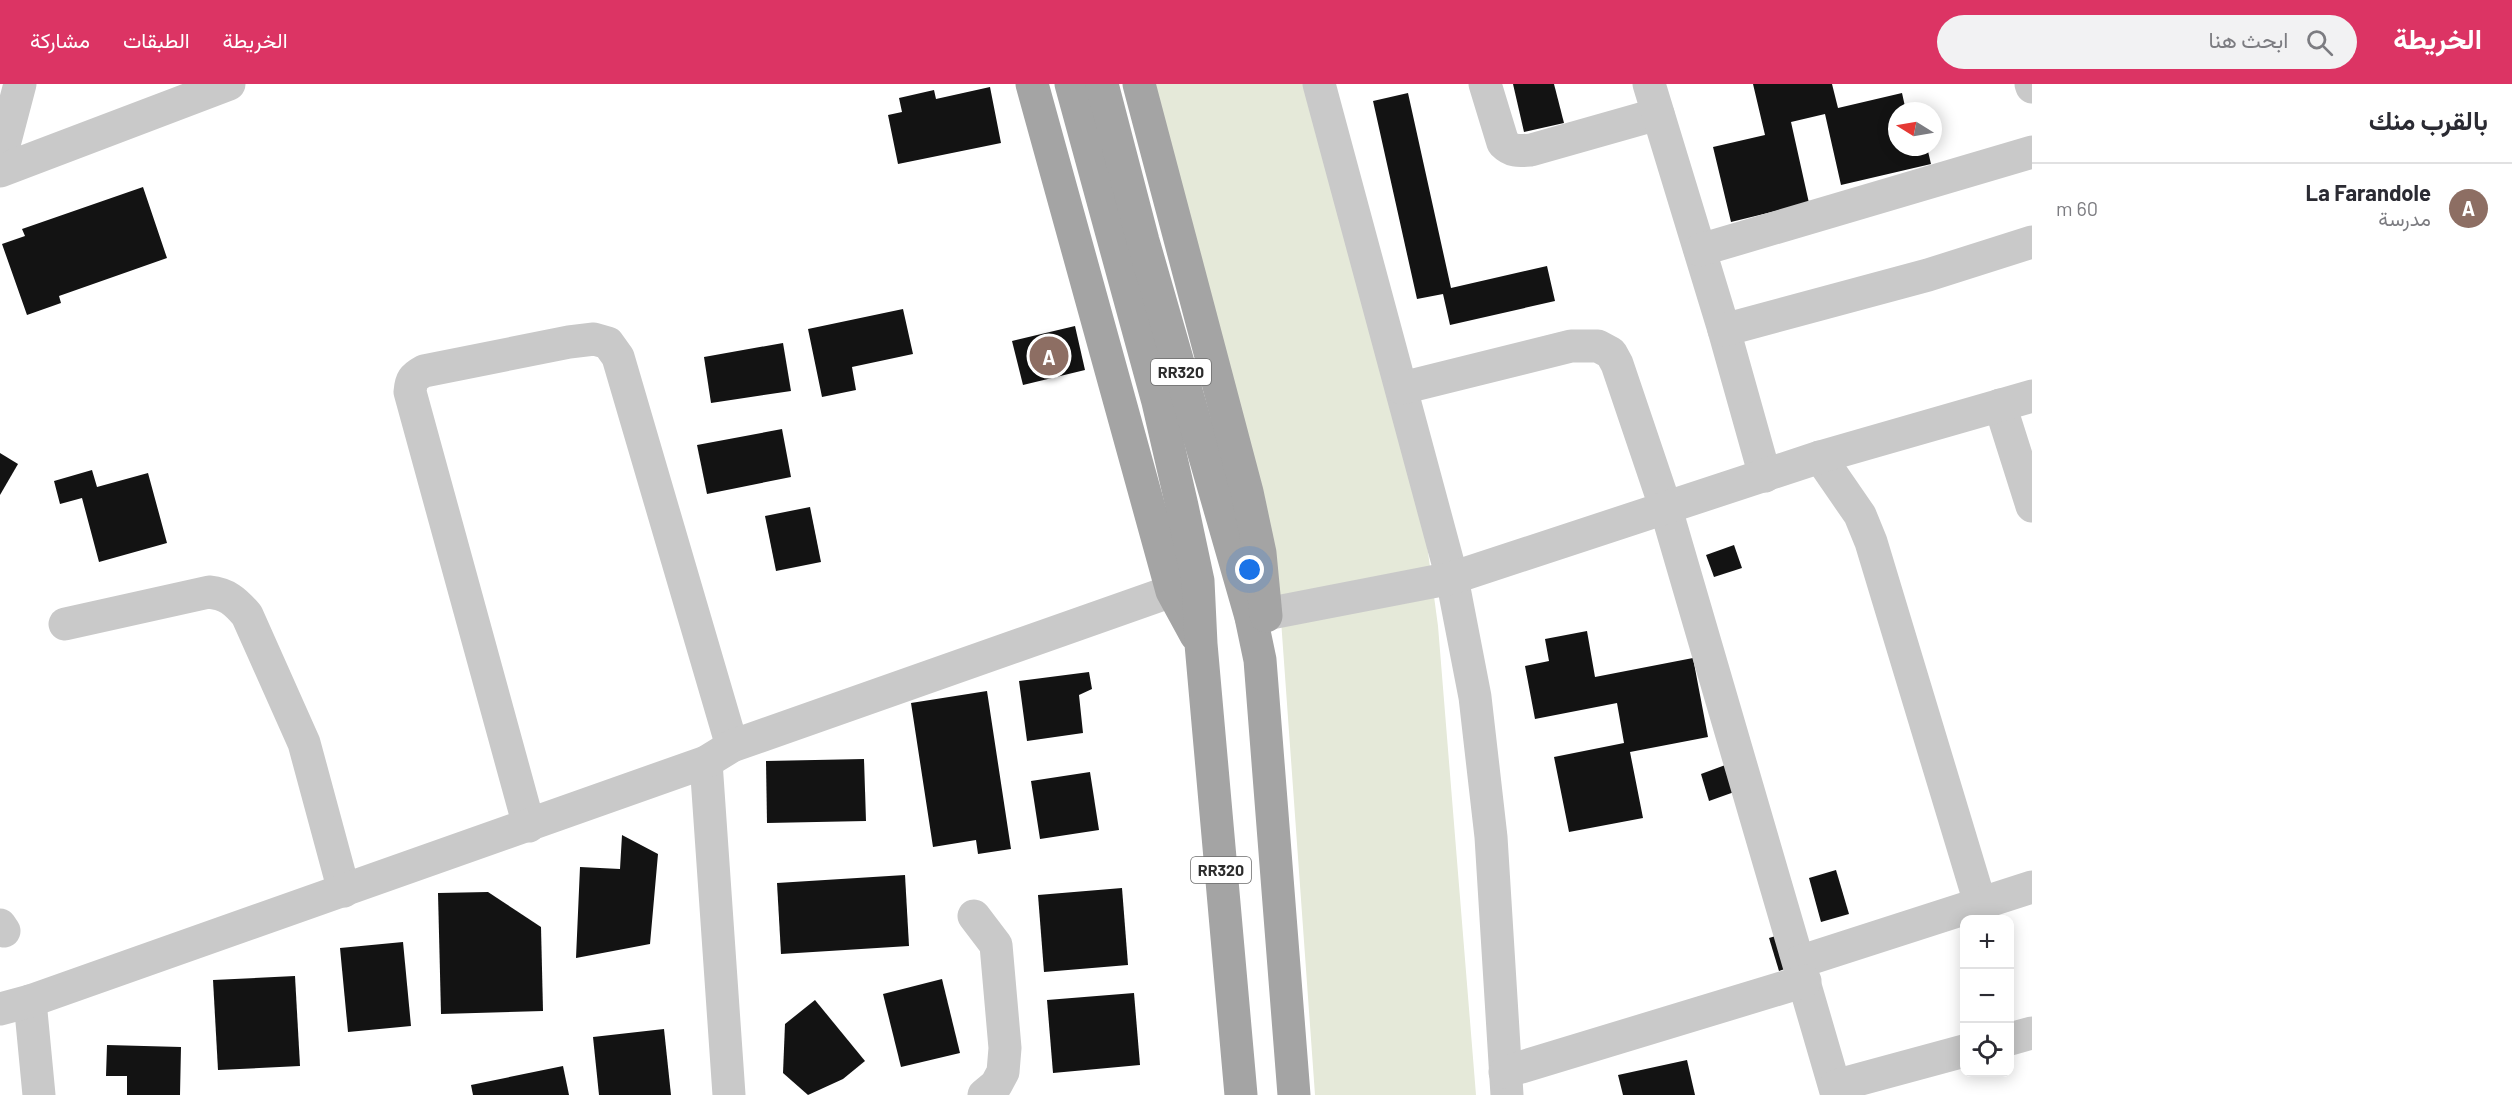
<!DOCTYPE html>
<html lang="ar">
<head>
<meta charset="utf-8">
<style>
  body { margin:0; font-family:Barlow,Vazirmatn,sans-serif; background:#f2f2f3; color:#2b2b33; direction:rtl }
  .controls { position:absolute; right:18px; bottom:18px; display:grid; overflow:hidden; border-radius:12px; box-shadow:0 3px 15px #0003 }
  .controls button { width:54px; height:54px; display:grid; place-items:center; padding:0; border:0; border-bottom:2px solid #e1e1e2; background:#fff; color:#2b2b33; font:30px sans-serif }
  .compass { position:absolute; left:1888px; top:18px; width:54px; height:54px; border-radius:50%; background:#fff; box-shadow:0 3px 15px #0003; rotate:281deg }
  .you { position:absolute; left:1250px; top:486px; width:21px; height:21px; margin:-15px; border:4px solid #fff; border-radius:50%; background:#1a73e8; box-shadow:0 0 0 9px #1a73e833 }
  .badge { display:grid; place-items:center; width:39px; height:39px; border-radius:50%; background:#dc3464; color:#fff; font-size:20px; font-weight:700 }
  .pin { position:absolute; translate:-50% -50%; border:3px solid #fff; box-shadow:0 2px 6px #0006 }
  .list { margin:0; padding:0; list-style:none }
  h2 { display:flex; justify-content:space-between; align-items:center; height:78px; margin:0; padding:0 24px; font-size:26px }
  h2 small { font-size:20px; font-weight:400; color:#7c7c81 }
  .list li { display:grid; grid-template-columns:39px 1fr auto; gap:18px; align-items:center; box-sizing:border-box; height:90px; padding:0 24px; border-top:2px solid #e1e1e2 }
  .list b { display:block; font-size:22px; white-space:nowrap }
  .list p { margin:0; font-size:20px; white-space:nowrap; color:#7c7c81 }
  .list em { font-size:20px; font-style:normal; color:#7c7c81 }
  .icon { flex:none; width:33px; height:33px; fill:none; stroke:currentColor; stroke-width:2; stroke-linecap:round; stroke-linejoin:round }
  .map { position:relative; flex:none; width:2032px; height:1011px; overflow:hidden; direction:ltr }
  header { display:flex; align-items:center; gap:36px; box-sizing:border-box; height:84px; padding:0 30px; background:#dc3464; color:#fff }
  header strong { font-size:28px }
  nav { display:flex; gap:33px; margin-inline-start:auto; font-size:21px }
  .search { width:420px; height:54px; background:#f2f2f3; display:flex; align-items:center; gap:15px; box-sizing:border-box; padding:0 21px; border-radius:33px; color:#7c7c81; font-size:22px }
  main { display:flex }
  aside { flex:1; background:#fff }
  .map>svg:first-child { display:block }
  .green { fill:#e5e9d9 }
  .building { fill:#131313 }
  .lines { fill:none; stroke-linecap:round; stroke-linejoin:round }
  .minor { stroke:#c9c9c9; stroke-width:33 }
  .primary { stroke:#a4a4a4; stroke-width:33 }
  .labels { text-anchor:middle; stroke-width:6; stroke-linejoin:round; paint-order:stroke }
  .shield { fill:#fff; stroke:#6b6b6b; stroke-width:1.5 }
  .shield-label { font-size:16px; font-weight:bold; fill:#2c2c2c }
</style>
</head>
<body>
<header>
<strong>الخريطة</strong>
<div class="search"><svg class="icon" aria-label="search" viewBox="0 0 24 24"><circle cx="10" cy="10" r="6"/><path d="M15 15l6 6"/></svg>ابحث هنا</div>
<nav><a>الخريطة</a><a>الطبقات</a><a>مشاركة</a></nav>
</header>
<main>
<aside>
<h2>بالقرب منك<small></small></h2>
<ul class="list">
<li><span class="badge" style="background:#8d6e63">A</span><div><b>La Farandole</b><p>مدرسة</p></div><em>60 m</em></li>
</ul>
</aside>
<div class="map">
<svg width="2032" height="1011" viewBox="0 0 2032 1011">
  <rect width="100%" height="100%" fill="#fff"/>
  <path class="green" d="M 1154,0 L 1303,0 L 1425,446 L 1438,542 L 1476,1011 L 1315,1011 L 1278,494 Z"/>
  <g class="building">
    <path d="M 1513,0 L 1554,0 L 1564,39 L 1524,48 Z"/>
    <path d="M 1753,0 L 1832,0 L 1838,24 L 1902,9 L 1906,27 L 1897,27 L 1897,63 L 1927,63 L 1931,80 L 1841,101 L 1825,30 L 1791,38 L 1809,119 L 1731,138 L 1713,63 L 1765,51 Z"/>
    <path d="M 990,3 L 1001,59 L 898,80 L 888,31 L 902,28 L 899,14 L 934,6 L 936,15 Z"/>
    <path d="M 1408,9 L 1451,204 L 1547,182 L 1555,217 L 1450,241 L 1443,210 L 1417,215 L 1373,17 Z"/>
    <path d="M 143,103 L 167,174 L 59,212 L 61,219 L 27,231 L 2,160 L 25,152 L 22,145 Z"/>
    <path d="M 903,225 L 913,270 L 852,283 L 856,306 L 822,313 L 808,245 Z"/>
    <path d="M 1075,242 L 1085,286 L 1023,301 L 1012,257 Z"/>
    <path d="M 783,259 L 791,307 L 711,319 L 704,273 Z"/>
    <path d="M 782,345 L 791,393 L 707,410 L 697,361 Z"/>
    <path d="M 0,369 L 18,380 L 0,411 Z"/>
    <path d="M 92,386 L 97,403 L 148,389 L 167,459 L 99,478 L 82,414 L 60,420 L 54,397 Z"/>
    <path d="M 810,423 L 821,478 L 776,487 L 765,432 Z"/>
    <path d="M 1734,461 L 1742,484 L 1714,493 L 1706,471 Z"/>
    <path d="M 1587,547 L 1595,593 L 1693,574 L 1708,653 L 1630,668 L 1643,734 L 1569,748 L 1554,673 L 1624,659 L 1617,619 L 1535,635 L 1525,582 L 1549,577 L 1545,555 Z"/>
    <path d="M 1089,588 L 1092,605 L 1079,611 L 1083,649 L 1027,657 L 1019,597 Z"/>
    <path d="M 987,607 L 1011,765 L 978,770 L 976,756 L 933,763 L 911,619 Z"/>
    <path d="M 864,675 L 866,737 L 767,739 L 766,677 Z"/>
    <path d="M 1728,680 L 1737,707 L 1709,717 L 1701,690 Z"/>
    <path d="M 1090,688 L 1099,746 L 1040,755 L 1031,697 Z"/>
    <path d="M 622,751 L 658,770 L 650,860 L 576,874 L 580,783 L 620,785 Z"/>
    <path d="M 1836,786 L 1849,830 L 1821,838 L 1809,794 Z"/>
    <path d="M 905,791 L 909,862 L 781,870 L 777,799 Z"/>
    <path d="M 1122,804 L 1128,881 L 1044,888 L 1038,811 Z"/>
    <path d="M 488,808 L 541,843 L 543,927 L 441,930 L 438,809 Z"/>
    <path d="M 1789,848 L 1799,880 L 1779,887 L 1769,854 Z"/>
    <path d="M 403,858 L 411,942 L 348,948 L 340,864 Z"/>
    <path d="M 295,892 L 300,982 L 218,986 L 213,896 Z"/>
    <path d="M 942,895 L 960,969 L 901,983 L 883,910 Z"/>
    <path d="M 1134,909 L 1140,981 L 1053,989 L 1047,916 Z"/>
    <path d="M 815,916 L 865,977 L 843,995 L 808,1011 L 783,989 L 785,940 Z"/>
    <path d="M 664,945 L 671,1011 L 599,1011 L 593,953 Z"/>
    <path d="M 107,961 L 181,963 L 180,1011 L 127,1011 L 127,992 L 106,992 Z"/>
    <path d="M 1687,976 L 1695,1011 L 1623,1011 L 1618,991 Z"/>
    <path d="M 563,982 L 569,1011 L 473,1011 L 471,1001 Z"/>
  </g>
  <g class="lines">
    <g class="minor">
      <path d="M 1319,0 L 1452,494 L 1475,613 L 1491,753 L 1507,1011"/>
      <path d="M 1485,0 L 1503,59 C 1512,68 1519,67 1531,66 L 1658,30"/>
      <path d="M 1649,0 L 1724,246 L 1765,392"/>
      <path d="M 2031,0 L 2032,3"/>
      <path d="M 0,76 L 20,0"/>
      <path d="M 0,87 L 229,0"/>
      <path d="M 1700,166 L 2032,68"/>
      <path d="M 1724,246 L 1928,191 L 2032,158"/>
      <path d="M 1402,304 L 1571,262 L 1598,262 L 1611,269 L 1617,280 L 1666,425 L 1837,1011"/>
      <path d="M 2000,321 L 2032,422"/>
      <path d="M 1820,373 L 1860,431 L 1871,458 L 1980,819"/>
      <path d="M 1251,533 L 1452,494 L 1820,373 L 2032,312"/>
      <path d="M 65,540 L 209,508 C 227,510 235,517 247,531 L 304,659 L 344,807"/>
      <path d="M 706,678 L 729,1011"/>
      <path d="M 529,742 L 410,308 C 411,296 413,293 424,287 L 569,258 L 594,255 L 608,259 L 618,273 L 732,662"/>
      <path d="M 974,832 L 996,861 L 1005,964 L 1003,988 L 996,1001 L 984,1011"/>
      <path d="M 0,841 L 4,847"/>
      <path d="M 1799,878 L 2032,803"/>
      <path d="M 30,917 L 39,1011"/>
      <path d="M 0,925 L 30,917 L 706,678 L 732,662 L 1172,507"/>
      <path d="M 2010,955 L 2032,949"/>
      <path d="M 1505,988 L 1805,897"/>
      <path d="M 1835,1002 L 1964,967"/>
    </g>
    <g class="primary">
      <path d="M 1032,0 L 1172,507 L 1196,551"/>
      <path d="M 1071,0 L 1158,318 L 1182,422 L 1198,497 L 1201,560 L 1241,1011"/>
      <path d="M 1102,0 L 1143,157 L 1251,533 L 1260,576 L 1294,1011"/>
      <path d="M 1139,0 L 1247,408 L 1260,469 L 1266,532"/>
    </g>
  </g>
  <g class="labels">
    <g class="shield">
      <rect x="1151" y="275" width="60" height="26" rx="4.5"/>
      <rect x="1191" y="773" width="60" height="26" rx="4.5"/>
    </g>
    <g class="shield-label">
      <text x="1181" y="294">RR320</text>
      <text x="1221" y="792">RR320</text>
    </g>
  </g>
</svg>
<div class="controls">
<button>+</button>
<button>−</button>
<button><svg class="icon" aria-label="locate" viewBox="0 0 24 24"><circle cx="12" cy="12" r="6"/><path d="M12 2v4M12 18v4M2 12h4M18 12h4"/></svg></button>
</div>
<svg class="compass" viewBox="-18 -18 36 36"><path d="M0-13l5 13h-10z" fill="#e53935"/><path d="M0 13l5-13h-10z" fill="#7c7c81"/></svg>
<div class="you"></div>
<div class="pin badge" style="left:1049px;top:272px;background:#8d6e63">A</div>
</div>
</main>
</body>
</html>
